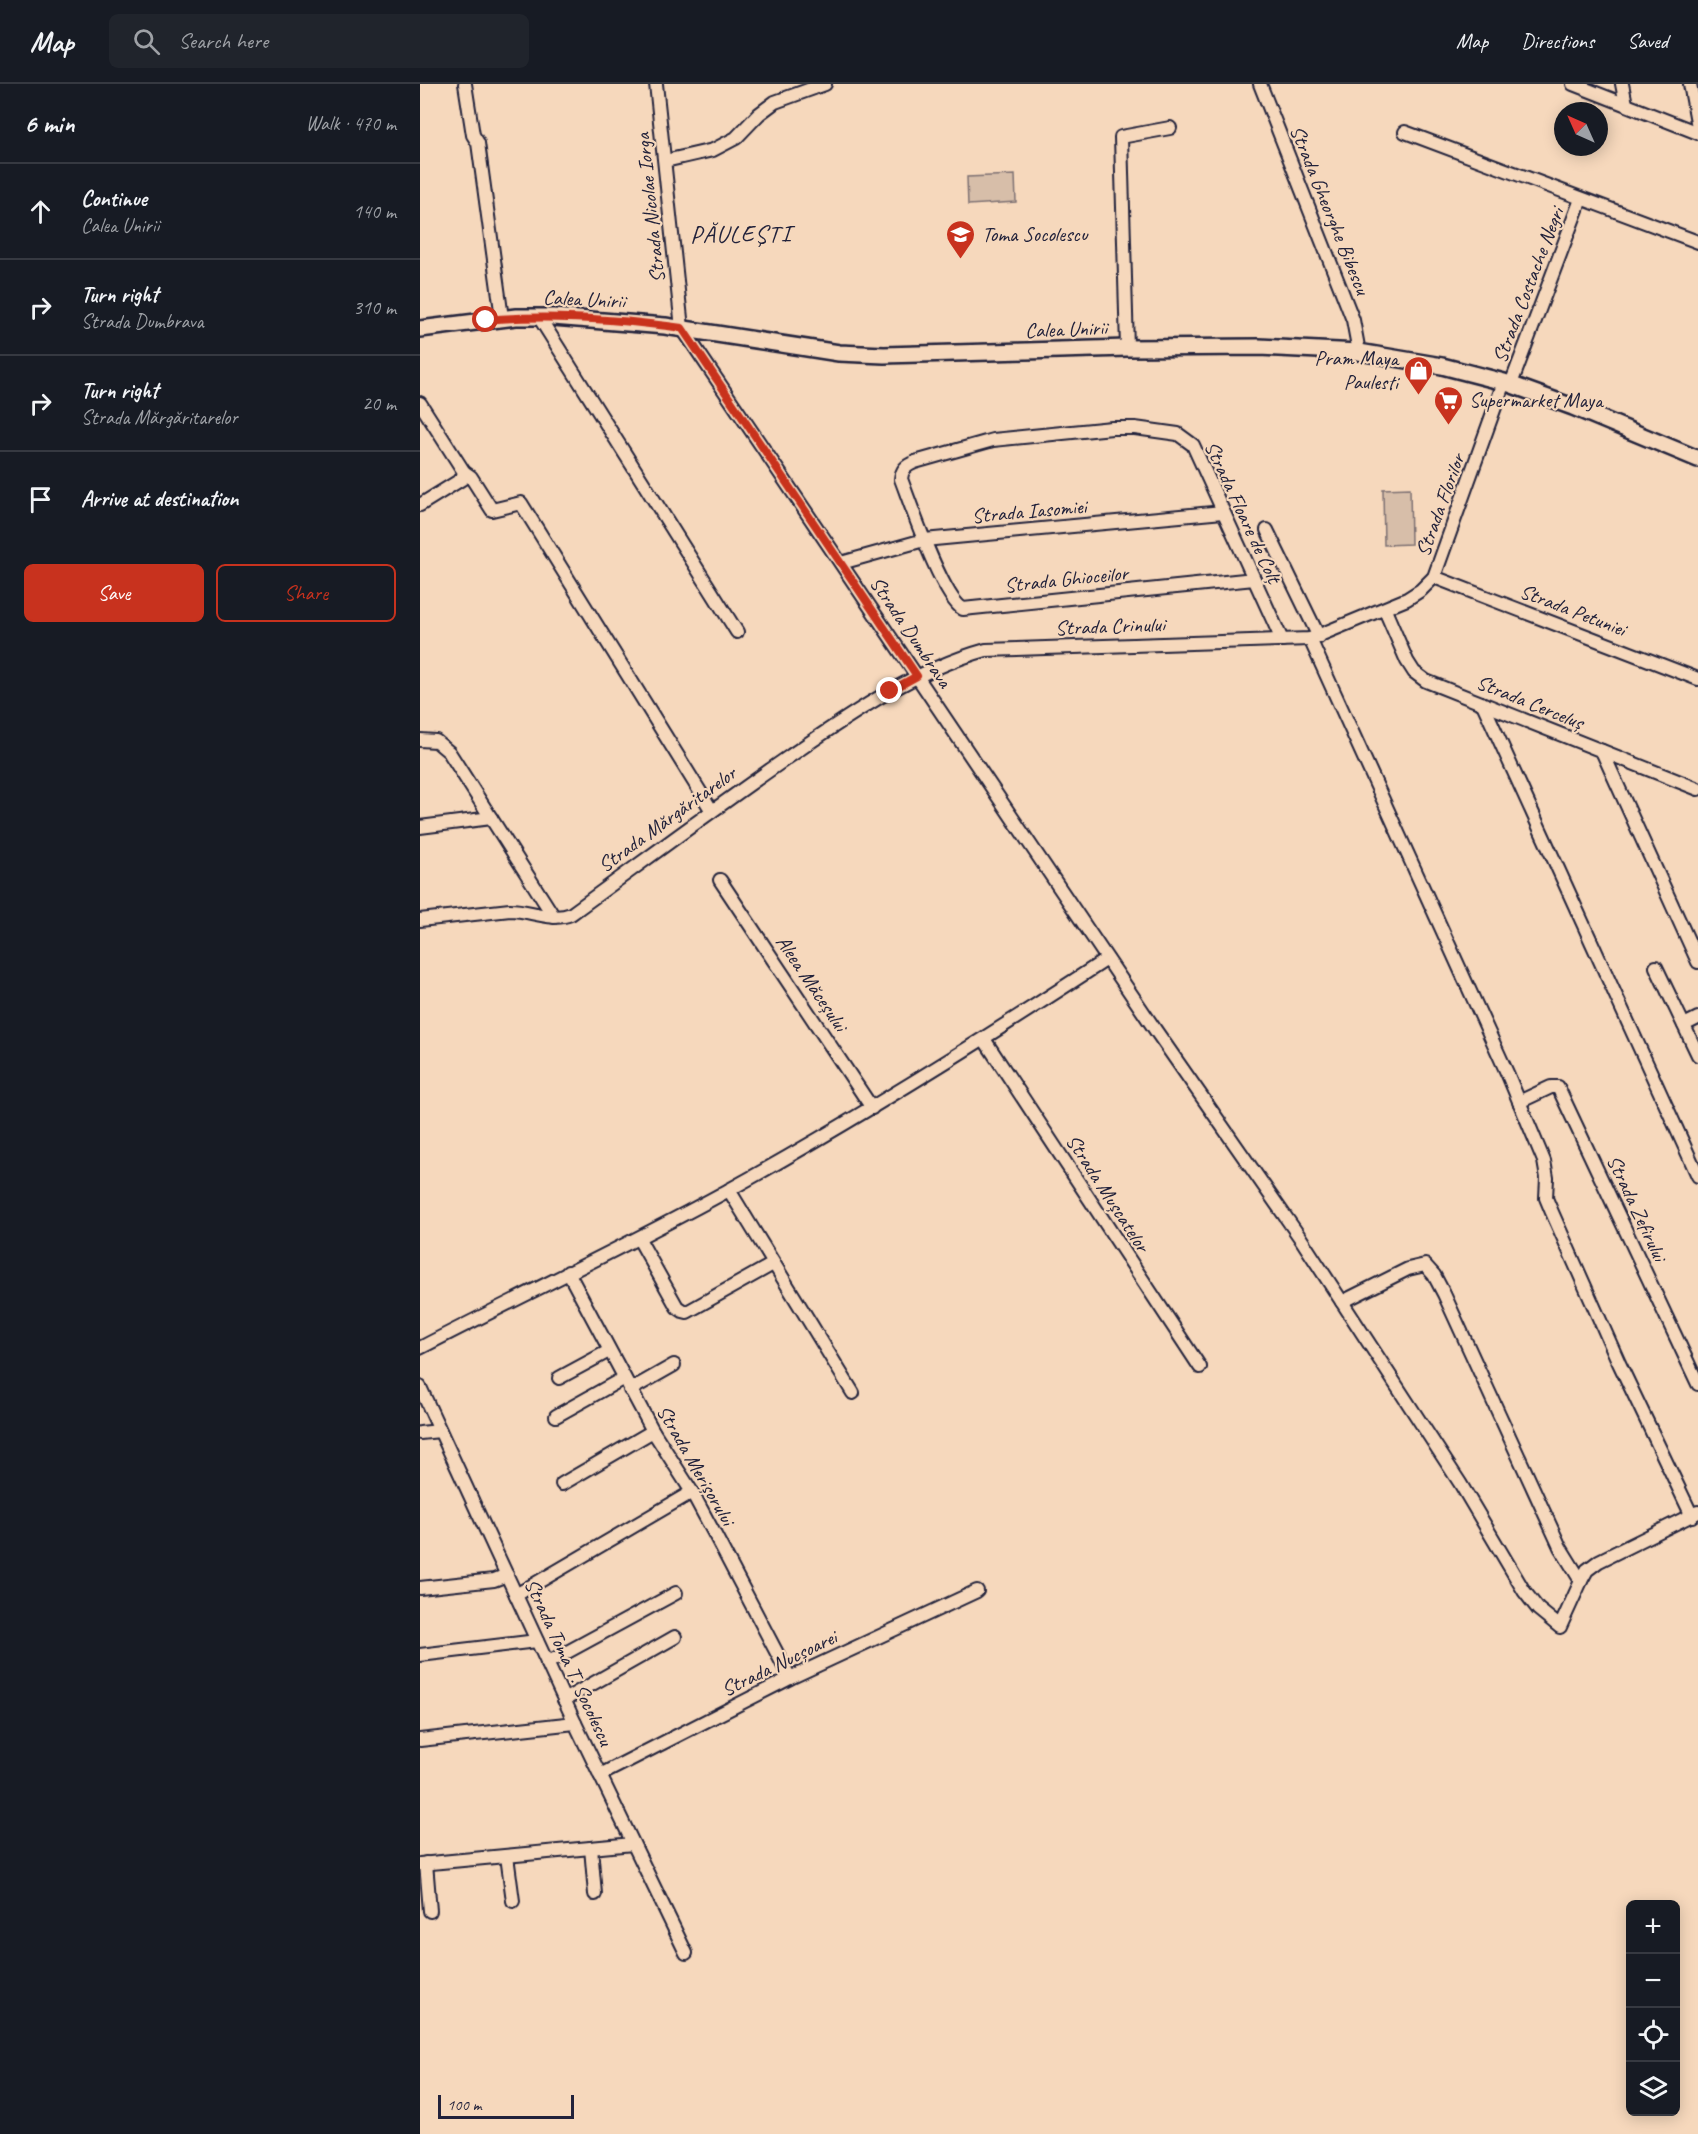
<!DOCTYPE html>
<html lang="en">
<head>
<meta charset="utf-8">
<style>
  body { margin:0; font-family:Caveat,sans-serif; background:#20242c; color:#f1f3f6 }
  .controls { position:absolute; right:18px; bottom:18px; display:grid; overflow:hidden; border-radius:9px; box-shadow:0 3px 15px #0003 }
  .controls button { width:54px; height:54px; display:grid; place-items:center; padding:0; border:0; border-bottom:2px solid #363941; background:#171b24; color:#f1f3f6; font:30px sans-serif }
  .compass { position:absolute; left:1134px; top:18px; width:54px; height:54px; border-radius:50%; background:#171b24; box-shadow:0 3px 15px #0003; rotate:315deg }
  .scale { position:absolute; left:18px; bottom:15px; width:136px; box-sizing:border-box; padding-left:6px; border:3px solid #22223b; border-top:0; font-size:16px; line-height:21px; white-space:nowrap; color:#22223b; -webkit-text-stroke:4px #f6d8bc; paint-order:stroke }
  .stop { position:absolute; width:18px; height:18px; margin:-14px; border:4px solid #c8321e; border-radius:50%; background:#fff }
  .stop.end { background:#c8321e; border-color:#fff; box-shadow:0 2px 6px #0008 }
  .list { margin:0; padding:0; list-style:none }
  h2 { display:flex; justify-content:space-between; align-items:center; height:78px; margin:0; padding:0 24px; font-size:26px }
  h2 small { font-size:20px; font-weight:400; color:#9ea1a6 }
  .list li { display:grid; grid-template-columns:39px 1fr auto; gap:18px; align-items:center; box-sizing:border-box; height:96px; padding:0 24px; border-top:2px solid #363941 }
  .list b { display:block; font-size:22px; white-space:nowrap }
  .list p { margin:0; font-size:20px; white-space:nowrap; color:#9ea1a6 }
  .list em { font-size:20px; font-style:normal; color:#9ea1a6 }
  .actions { display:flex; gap:12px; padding:18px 24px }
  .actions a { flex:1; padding:14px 0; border:2px solid #c8321e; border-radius:9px; text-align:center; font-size:21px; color:#c8321e }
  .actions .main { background:#c8321e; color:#fff }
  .icon { flex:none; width:33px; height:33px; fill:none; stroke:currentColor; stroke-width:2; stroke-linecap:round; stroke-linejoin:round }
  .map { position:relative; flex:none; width:1278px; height:2050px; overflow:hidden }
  header { display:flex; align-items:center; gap:36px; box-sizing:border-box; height:84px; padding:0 30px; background:#171b24; border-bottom:2px solid #363941 }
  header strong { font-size:28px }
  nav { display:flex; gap:33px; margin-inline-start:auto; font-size:21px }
  .search { width:420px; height:54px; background:#20242c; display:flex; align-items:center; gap:15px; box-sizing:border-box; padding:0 21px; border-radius:9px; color:#9ea1a6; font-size:22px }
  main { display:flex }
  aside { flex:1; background:#171b24 }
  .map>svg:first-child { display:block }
  .grass { fill:#d7bea9; stroke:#7c7072; stroke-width:1.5 }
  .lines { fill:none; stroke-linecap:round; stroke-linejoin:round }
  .minor-casing { stroke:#22223b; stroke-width:16 }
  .major-casing { stroke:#22223b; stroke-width:20 }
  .minor { stroke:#f6d8bc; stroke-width:12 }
  .major { stroke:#f6d8bc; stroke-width:15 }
  .route { stroke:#c8321e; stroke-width:8 }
  .labels { text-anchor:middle; stroke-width:4.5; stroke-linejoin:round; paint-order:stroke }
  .street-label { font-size:21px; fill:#22223b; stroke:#f6d8bc }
  .poi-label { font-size:21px; fill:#22223b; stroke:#f6d8bc; text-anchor:start }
  .quarter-label { font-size:24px; letter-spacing:1.5px; fill:#22223b; stroke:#f6d8bc }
</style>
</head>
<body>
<header>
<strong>Map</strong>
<div class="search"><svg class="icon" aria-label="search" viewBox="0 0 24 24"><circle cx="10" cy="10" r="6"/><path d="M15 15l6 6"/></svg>Search here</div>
<nav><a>Map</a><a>Directions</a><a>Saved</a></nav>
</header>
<main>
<aside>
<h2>6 min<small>Walk · 470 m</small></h2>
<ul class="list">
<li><svg class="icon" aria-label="ahead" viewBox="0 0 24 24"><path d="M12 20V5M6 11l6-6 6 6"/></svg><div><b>Continue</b><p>Calea Unirii</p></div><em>140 m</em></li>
<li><svg class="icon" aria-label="right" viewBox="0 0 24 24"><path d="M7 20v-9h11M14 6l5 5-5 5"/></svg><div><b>Turn right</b><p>Strada Dumbrava</p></div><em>310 m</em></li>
<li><svg class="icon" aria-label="right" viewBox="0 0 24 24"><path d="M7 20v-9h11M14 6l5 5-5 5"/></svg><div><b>Turn right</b><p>Strada Mărgăritarelor</p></div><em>20 m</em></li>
<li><svg class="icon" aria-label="arrive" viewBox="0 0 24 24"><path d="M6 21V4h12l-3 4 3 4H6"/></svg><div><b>Arrive at destination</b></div></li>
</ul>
<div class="actions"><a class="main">Save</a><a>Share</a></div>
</aside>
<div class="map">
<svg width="1278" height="2050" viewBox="0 0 1278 2050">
  <rect width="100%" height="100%" fill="#f6d8bc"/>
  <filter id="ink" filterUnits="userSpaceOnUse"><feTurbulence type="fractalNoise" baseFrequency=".0167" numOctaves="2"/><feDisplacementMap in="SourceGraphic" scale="12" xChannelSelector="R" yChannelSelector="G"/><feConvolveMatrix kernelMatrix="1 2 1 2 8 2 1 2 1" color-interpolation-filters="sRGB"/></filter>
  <g filter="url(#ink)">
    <g class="grass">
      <path d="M 595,91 L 596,118 L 548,121 L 547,93 Z"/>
      <path d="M 990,404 L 991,460 L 964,461 L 963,405 Z"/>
    </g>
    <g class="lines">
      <defs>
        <g id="minor">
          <path d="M 45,0 L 53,51 L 58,59 L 82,234"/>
          <path d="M 236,0 L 262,244 L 736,947 L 881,1155 L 1040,1399 L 1104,1507 L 1118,1525 L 1140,1543 L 1161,1497 L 1167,1486 L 1179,1477 L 1278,1428"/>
          <path d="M 840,0 L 933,236 L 939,268"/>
          <path d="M 1153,0 L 1278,49"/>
          <path d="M 1202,0 L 1206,20"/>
          <path d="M 1270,0 L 1278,43"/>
          <path d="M 985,48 L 1278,158"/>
          <path d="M 245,77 L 293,66 L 316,54 L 339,30 L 355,18 L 405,0"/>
          <path d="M 119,233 L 317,548"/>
          <path d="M 707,264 L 701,53 L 750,44"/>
          <path d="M 1091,300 L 1161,115"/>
          <path d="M 0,319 L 44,388 L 42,395 L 0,421"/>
          <path d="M 44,388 L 51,393 L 72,426 L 101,419 L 292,727"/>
          <path d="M 847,446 L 899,553"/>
          <path d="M 421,479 L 504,456 L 803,428"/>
          <path d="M 1014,493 L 1278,595"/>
          <path d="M 834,495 L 543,525 C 522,513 491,421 481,395 C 482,385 486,382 495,378 L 573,356 L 692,344 L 715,344 L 758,350 L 773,361 L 862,556"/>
          <path d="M 965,526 L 987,577 L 994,588 L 1006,597 L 1278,705"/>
          <path d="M 890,555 L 1088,991 L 1124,1077 L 1127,1094 L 1126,1114 L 1131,1126 L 1199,1279 L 1272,1432"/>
          <path d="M 1063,620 L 1278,1092"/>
          <path d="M 0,656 L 16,657 L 29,668 L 134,833"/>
          <path d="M 1182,667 L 1278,878"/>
          <path d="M 0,743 L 71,734"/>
          <path d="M 300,796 L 452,1024"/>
          <path d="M 0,836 L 90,826 C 110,826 132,838 151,830 C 224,777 296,723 370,672 C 431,630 494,586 566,566 L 890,555 L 987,515 L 1001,506 L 1014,493 L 1084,298"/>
          <path d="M 1236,883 L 1278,971"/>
          <path d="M 1264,941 L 1278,934"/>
          <path d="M 564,955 L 780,1283"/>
          <path d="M 1099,1018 L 1131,1003 L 1138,1003 L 1278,1300"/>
          <path d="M 309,1106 L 433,1309"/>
          <path d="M 219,1155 L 257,1223 L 263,1227 L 267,1228 L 353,1180"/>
          <path d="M 148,1188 L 233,1347 L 272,1408 L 294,1449 L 370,1594"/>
          <path d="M 922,1218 L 988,1185 L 1005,1181 L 1014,1191 L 1024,1210 L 1140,1463 L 1161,1497"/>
          <path d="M 0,1264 C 102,1211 207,1162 307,1107 C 438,1035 563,956 687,875"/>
          <path d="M 139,1294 L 189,1267"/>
          <path d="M 0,1303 L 155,1639 L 266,1869"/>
          <path d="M 210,1306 L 254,1281"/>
          <path d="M 136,1332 L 204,1294"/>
          <path d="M 0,1349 L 20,1347"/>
          <path d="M 142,1400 L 233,1347"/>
          <path d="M 0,1504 L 74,1496 L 87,1491"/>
          <path d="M 96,1511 L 272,1408"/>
          <path d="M 0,1571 L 117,1557"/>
          <path d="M 127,1579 L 256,1509"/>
          <path d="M 144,1616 L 255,1553"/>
          <path d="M 0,1656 L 155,1639"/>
          <path d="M 180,1691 L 370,1594 L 557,1507"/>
          <path d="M 171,1764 L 175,1810"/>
          <path d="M 87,1772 L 93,1817"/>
          <path d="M 6,1779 L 10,1827"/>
          <path d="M 0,1780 L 213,1760"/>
        </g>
        <path id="major" d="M 0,245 L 96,233 L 133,233 L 245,242 L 419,269 L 464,271 L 707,264 L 839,263 L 939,268 L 1022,282 L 1084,298 L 1153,323 L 1278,375"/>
      </defs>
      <use href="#minor" class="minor-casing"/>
      <use href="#major" class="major-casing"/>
      <use href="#minor" class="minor"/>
      <use href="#major" class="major"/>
    </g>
  </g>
  <g class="lines" filter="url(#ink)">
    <path class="route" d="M 66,236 C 131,230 197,235 262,244 L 497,592 L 470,607"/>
  </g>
  <defs>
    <symbol id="school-pin" viewBox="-11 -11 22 30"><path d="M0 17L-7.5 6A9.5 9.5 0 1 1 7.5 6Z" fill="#c8321e" stroke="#f6d8bc"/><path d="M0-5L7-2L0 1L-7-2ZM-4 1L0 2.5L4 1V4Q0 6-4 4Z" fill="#fff"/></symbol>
    <symbol id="shop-pin" viewBox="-11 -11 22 30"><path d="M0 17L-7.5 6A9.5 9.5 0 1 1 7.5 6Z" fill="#c8321e" stroke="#f6d8bc"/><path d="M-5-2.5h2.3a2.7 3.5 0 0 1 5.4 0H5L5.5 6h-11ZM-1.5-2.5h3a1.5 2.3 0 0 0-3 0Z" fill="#fff"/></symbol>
    <symbol id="supermarket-pin" viewBox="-11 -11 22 30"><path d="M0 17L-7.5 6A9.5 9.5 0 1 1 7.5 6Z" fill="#c8321e" stroke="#f6d8bc"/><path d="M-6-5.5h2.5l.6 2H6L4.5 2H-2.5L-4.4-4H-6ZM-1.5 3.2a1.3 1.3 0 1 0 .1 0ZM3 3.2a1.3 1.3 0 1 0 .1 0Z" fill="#fff"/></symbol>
  </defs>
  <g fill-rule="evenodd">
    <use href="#school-pin" x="524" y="134" width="33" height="45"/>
    <use href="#shop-pin" x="982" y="270" width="33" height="45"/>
    <use href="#supermarket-pin" x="1012" y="300" width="33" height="45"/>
  </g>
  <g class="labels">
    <g class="street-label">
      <text transform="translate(230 124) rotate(-96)" y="7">Strada Nicolae Iorga</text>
      <text transform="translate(910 126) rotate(68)" y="7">Strada Gheorghe Bibescu</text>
      <text transform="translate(1108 201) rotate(-69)" y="7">Strada Costache Negri</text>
      <text transform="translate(164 215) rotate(3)" y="7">Calea Unirii</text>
      <text transform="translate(646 245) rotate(-2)" y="7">Calea Unirii</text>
      <text transform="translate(1020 421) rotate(-70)" y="7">Strada Florilor</text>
      <text transform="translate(609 427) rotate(-5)" y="7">Strada Iasomiei</text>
      <text transform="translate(823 428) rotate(65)" y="7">Strada Floare de Colț</text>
      <text transform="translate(646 495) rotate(-6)" y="7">Strada Ghioceilor</text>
      <text transform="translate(1153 526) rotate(21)" y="7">Strada Petuniei</text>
      <text transform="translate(690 542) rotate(-2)" y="7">Strada Crinului</text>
      <text transform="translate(491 548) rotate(56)" y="7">Strada Dumbrava</text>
      <text transform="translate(1110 618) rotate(22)" y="7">Strada Cerceluș</text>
      <text transform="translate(247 735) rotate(-36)" y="7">Strada Mărgăritarelor</text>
      <text transform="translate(392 899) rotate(56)" y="7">Aleea Măceșului</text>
      <text transform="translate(688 1109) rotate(57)" y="7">Strada Mușcatelor</text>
      <text transform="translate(1217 1124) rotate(65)" y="7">Strada Zefirului</text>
      <text transform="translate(276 1381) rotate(60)" y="7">Strada Merișorului</text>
      <text transform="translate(149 1578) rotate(65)" y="7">Strada Toma T. Socolescu</text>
      <text transform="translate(359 1579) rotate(-26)" y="7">Strada Nucșoarei</text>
    </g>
    <g class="poi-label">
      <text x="562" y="157">Toma Socolescu</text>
      <text x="978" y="281" text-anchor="end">Pram Maya<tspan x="978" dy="24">Paulesti</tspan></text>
      <text x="1049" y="323">Supermarket Maya</text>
    </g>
    <g class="quarter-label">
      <text x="321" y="158">PĂULEȘTI</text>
    </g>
  </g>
</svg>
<div class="controls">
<button>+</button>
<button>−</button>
<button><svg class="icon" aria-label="locate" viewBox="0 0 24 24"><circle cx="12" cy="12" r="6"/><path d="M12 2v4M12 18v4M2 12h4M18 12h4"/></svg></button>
<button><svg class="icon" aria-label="layers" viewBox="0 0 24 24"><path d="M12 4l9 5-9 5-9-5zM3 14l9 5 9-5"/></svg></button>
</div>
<svg class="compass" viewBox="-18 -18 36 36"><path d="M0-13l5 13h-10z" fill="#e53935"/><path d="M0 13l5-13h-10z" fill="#9ea1a6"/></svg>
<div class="scale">100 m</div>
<div class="stop" style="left:66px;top:236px"></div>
<div class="stop end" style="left:470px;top:607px"></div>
</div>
</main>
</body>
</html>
